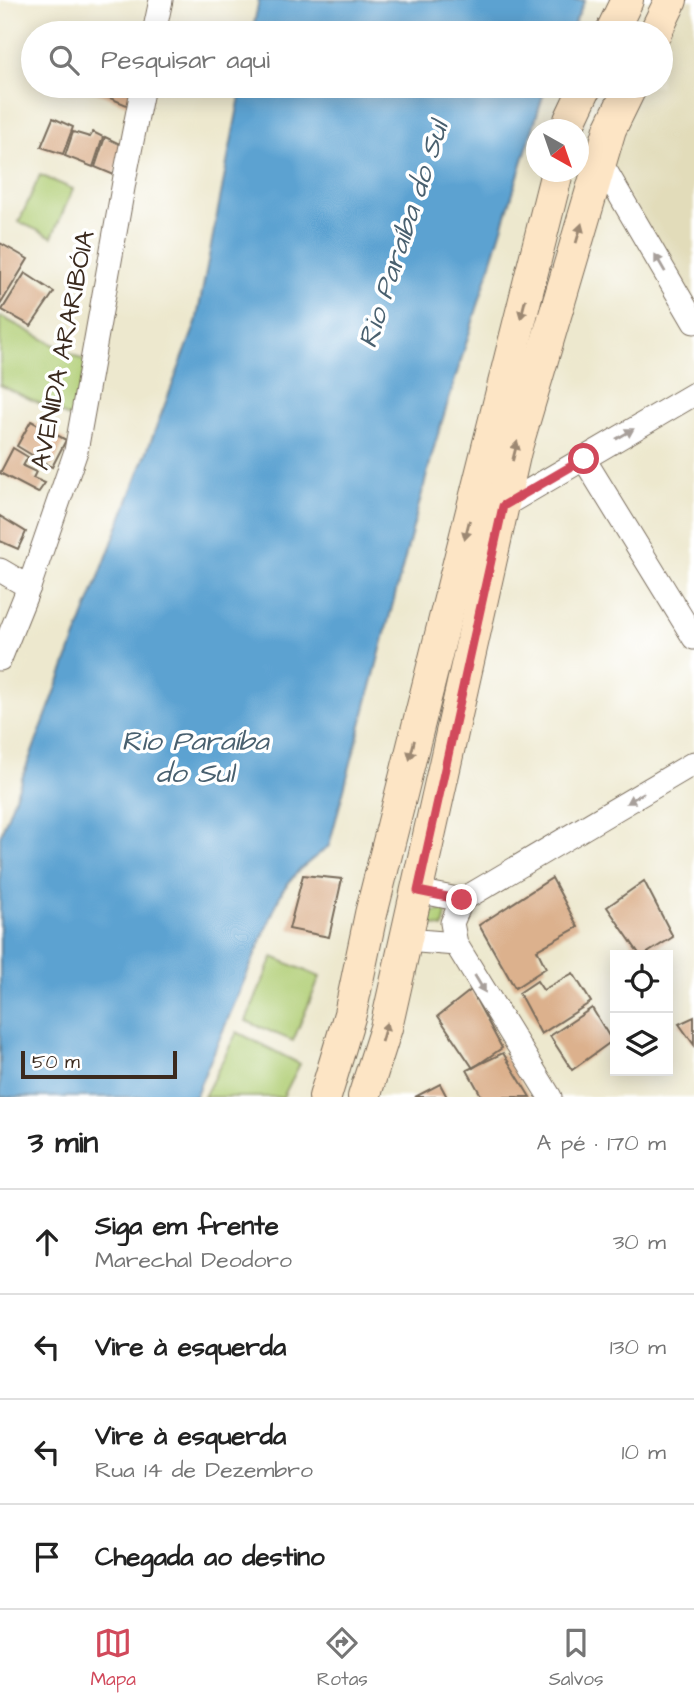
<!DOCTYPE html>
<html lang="pt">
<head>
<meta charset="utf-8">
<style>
  body { margin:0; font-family:"Architects Daughter",sans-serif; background:#f6f6f6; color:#222 }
  .controls { position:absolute; right:21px; bottom:21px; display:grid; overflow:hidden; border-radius:0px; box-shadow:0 4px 18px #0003 }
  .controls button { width:63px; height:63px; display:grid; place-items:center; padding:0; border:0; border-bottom:2px solid #e0e0e0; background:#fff; color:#222; font:35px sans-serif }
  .compass { position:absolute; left:526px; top:119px; width:63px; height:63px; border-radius:50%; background:#fff; box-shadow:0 4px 18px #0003; rotate:140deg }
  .scale { position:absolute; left:21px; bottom:18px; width:156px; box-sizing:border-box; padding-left:7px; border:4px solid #3b2a1e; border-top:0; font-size:19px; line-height:24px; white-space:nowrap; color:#3b2a1e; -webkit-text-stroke:5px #fff; paint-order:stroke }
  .stop { position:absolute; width:21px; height:21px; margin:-16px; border:5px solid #d1495b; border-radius:50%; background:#fff }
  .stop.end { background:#d1495b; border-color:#fff; box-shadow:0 2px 7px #0008 }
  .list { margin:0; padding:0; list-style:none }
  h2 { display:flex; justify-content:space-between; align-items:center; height:91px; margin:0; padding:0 28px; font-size:30px }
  h2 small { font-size:23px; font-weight:400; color:#767676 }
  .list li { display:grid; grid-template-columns:46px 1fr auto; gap:21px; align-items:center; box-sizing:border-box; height:105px; padding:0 28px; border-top:2px solid #e0e0e0 }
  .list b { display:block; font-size:26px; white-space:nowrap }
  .list p { margin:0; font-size:23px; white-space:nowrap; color:#767676 }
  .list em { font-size:23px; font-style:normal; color:#767676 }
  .icon { flex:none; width:38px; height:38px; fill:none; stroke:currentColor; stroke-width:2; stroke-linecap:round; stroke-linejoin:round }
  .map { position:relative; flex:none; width:694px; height:1097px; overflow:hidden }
  .search { position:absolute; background:#fff; box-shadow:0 4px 18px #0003; left:21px; right:21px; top:21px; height:77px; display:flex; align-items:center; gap:18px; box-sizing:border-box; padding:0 24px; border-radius:38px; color:#767676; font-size:26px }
  .sheet { height:511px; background:#fff }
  nav { display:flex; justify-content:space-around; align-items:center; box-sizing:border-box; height:98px; border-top:2px solid #e0e0e0; background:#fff; font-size:19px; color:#767676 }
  nav a { display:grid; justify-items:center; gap:4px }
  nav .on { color:#d1495b }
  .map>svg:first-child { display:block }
  .built { fill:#e2dcba }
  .green { fill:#b0ce75; stroke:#767c4a; stroke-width:2 }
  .water { fill:#5ba2d1; stroke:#4b6678; stroke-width:2 }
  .building { fill:#dcb18d }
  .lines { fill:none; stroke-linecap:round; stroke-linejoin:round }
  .minor-casing { stroke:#796c5c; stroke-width:25 }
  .secondary-casing { stroke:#796c5c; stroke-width:34 }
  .minor { stroke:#fff; stroke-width:23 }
  .secondary { stroke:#fde5c5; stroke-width:32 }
  .oneway { fill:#9c8872 }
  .oneway2 { fill:#a79f9a }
  .route { stroke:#d1495b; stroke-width:9 }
  .labels { text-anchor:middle; stroke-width:7; stroke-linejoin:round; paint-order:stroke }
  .street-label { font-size:26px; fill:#3b2a1e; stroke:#fff }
  .water-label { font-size:28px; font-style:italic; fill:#49606f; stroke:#fff }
</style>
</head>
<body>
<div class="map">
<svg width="694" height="1097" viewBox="0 0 694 1097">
  <rect width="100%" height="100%" fill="#fff"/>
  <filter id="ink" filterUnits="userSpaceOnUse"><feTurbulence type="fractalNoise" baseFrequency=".0143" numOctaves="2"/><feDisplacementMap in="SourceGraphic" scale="14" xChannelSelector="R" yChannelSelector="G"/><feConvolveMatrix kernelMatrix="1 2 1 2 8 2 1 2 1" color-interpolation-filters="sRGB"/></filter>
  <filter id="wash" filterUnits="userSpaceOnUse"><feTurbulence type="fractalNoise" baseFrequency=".00686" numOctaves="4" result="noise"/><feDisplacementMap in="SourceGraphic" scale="28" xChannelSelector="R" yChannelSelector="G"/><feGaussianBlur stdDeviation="1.57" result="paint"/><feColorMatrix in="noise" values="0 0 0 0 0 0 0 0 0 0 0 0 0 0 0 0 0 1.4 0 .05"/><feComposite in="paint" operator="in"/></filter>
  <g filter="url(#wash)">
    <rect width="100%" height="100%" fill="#ede8ce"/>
    <path class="built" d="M 681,0 L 694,0 L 694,309 L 608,160 L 642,86 L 661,86 L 661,44 Z"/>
    <g class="green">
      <path d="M 40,175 L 73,189 L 52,237 L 19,222 Z"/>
      <path d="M 0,316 L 87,362 L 73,419 L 0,385 Z"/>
      <path d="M 424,906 L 435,912 L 447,909 L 443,928 L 433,925 L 420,927 Z"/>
      <path d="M 273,957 L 320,977 L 293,1041 L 246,1021 Z"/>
      <path d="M 237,1032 L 300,1064 L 283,1097 L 204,1097 Z"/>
    </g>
    <g class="water">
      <path d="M 259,0 L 585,0 L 570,33 L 252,33 Z"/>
      <path d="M 242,86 L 546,86 L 435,444 L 329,846 L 299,870 L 282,891 L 195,1097 L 0,1097 L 0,836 L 196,323 Z"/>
    </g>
    <g id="blocks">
      <g class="building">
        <path d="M 81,86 L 134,86 L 129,106 Z"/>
        <path d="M 53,118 L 73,127 L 63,154 L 41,147 Z"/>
        <path d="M 73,132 L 90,137 L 93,132 L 103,137 L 93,167 L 65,156 Z"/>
        <path d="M 105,137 L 124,146 L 114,175 L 95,167 Z"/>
        <path d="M 0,243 L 28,259 L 0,305 Z"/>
        <path d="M 25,273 L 54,292 L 31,326 L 2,310 Z"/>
        <path d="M 31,421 L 66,440 L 52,467 L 17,446 Z"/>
        <path d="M 13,448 L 28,457 L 23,466 L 36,472 L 33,478 L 45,483 L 38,493 L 0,473 Z"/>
        <path d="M 0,516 L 26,532 L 18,549 L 0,541 Z"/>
        <path d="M 303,875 L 342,879 L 329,937 L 289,929 Z"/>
        <path d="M 552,878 L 578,927 L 537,950 L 546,968 L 515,988 L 479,925 Z"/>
        <path d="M 644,881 L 673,937 L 644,955 L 640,955 L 607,907 Z"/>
        <path d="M 573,973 L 591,1002 L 541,1034 L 519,993 L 537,981 L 543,990 Z"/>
        <path d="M 471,990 L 502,1048 L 473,1068 L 438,1016 Z"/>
        <path d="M 592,1008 L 612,1041 L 572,1070 L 550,1036 Z"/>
        <path d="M 694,1017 L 694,1045 L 679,1024 Z"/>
        <path d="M 503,1053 L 530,1097 L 482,1097 L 467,1070 Z"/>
        <path d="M 440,1084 L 447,1097 L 415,1097 Z"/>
      </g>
    </g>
  </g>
  <g filter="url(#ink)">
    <use href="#blocks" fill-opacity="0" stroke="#796c5c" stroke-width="2"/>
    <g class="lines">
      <defs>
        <g id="minor">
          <path d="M 154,33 L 161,0"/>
          <path d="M 600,161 L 694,322"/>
          <path d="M 584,459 L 694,638"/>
          <path d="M 503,506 L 694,394"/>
          <path d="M 0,570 L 29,587"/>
          <path d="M 0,659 L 29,587 L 76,451 L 126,171 L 143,86"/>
          <path d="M 418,891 L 462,900 L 694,763"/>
          <path d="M 462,900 L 452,923 L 456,944 L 550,1097"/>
          <path d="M 406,940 L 456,944"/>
        </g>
        <g id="secondary">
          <path d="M 611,33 L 627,0"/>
          <path d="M 655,33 L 671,0"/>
          <path d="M 568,130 L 570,120 L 586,86"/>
          <path d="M 325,1097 L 350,1014 L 371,914 L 557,172"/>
          <path d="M 364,1097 L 386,1028 L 515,451 L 610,129 L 631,86"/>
        </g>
      </defs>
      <use href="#minor" class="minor-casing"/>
      <use href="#secondary" class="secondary-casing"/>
      <use href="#minor" class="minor"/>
      <use href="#secondary" class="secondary"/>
    </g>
    <defs><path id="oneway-solid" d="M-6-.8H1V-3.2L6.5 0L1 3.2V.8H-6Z" transform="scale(1.75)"/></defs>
    <g class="oneway">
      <use href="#oneway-solid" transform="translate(579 233) rotate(-74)"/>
      <use href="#oneway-solid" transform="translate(523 309) rotate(104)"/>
      <use href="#oneway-solid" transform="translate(515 451) rotate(-76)"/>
      <use href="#oneway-solid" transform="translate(467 530) rotate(104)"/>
      <use href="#oneway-solid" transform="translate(412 750) rotate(104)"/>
      <use href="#oneway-solid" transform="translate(384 1032) rotate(-74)"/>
    </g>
    <g class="oneway2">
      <use href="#oneway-solid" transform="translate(660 263) rotate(-120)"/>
      <use href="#oneway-solid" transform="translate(625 434) rotate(-30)"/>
      <use href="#oneway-solid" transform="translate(635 798) rotate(149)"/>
      <use href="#oneway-solid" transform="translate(480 984) rotate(59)"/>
    </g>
  </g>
  <g class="lines" filter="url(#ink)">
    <path class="route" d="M 462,900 L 418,891 L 503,506 L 584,459"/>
  </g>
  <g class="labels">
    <g class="street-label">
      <text transform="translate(62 350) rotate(-79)" y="9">AVENIDA ARARIBÓIA</text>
    </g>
    <g class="water-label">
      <text transform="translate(402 234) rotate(-72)" y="10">Rio Paraíba do Sul</text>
      <text x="195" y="750">Rio Paraíba<tspan x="195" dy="32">do Sul</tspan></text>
    </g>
  </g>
</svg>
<div class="controls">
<button><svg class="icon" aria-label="locate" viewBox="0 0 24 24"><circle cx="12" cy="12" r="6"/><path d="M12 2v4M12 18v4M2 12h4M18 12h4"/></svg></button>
<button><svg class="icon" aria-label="layers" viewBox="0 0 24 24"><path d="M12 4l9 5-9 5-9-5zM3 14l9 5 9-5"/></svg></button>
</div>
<svg class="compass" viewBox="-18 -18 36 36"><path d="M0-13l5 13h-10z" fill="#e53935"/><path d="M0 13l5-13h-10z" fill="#767676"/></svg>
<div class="scale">50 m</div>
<div class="stop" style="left:584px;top:459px"></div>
<div class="stop end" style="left:462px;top:900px"></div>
<div class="search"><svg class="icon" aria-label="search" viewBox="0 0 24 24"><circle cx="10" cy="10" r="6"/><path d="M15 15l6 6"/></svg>Pesquisar aqui</div>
</div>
<section class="sheet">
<h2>3 min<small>A pé · 170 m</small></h2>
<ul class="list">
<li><svg class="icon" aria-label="ahead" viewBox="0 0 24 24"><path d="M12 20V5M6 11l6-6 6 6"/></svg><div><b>Siga em frente</b><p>Marechal Deodoro</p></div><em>30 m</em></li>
<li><svg class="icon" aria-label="left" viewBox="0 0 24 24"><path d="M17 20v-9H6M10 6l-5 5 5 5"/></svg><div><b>Vire à esquerda</b></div><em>130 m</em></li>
<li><svg class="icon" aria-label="left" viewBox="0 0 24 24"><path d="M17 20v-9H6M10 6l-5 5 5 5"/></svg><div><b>Vire à esquerda</b><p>Rua 14 de Dezembro</p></div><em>10 m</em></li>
<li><svg class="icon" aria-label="arrive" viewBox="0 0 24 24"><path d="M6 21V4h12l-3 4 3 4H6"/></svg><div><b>Chegada ao destino</b></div></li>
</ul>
</section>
<nav>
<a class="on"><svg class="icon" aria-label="map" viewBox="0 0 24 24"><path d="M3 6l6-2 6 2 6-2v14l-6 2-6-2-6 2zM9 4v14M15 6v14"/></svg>Mapa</a>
<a><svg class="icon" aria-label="directions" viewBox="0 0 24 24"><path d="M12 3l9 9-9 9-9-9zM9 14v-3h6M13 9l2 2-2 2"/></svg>Rotas</a>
<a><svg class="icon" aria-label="saved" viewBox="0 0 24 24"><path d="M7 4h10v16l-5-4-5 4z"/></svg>Salvos</a>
</nav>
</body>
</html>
